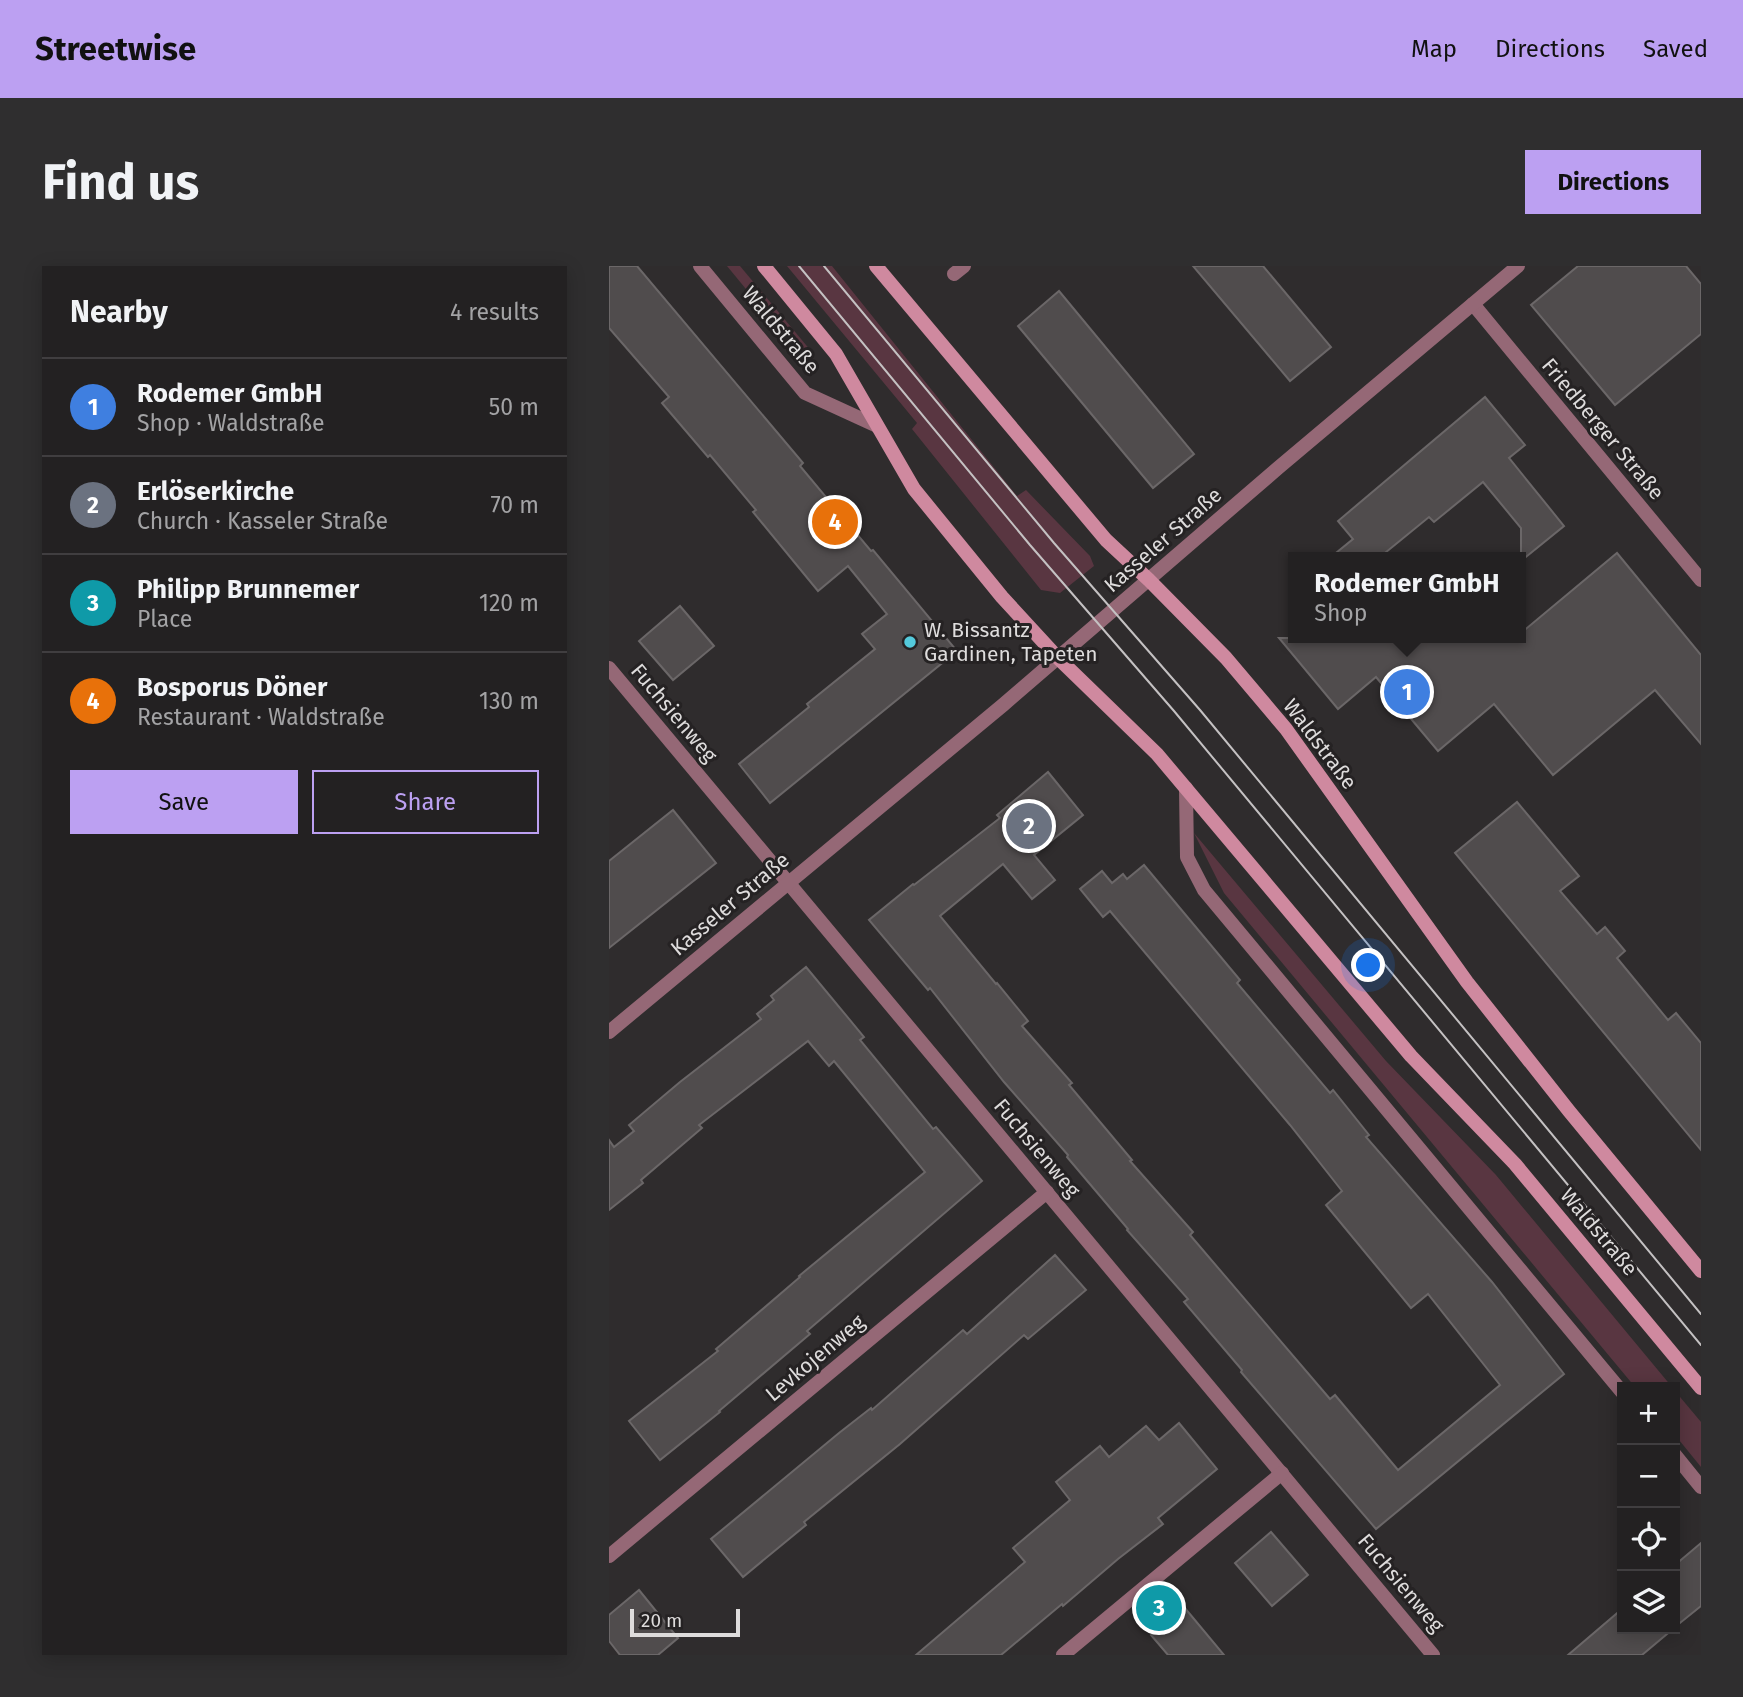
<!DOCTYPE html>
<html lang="en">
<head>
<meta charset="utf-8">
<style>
  body { margin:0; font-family:"Fira Sans",sans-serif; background:#2f2e2f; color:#f1f3f6 }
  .controls { position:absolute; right:21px; bottom:21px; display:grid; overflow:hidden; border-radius:0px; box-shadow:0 4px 18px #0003 }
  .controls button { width:63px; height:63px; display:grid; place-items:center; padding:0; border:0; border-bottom:2px solid #403e40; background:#232122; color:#f1f3f6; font:35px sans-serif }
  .scale { position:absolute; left:21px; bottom:18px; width:110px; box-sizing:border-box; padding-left:7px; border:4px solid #dedcdc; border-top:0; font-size:19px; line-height:24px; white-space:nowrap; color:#dedcdc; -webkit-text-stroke:5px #252223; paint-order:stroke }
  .you { position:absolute; left:760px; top:700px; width:24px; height:24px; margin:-18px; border:5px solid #fff; border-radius:50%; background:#1a73e8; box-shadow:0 0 0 10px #1a73e833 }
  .badge { display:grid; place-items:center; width:46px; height:46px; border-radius:50%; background:#bca0f2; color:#fff; font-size:23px; font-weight:700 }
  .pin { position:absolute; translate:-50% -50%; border:4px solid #fff; box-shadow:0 2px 7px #0006 }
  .popup { position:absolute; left:679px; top:286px; width:238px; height:91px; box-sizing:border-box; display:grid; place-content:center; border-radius:0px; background:#232122; filter:drop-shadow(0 2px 5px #0005); font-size:23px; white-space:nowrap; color:#a3a3a5 }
  .popup b { font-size:26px; color:#f1f3f6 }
  .popup::after { content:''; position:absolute; left:50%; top:100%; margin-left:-14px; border:14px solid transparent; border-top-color:#232122 }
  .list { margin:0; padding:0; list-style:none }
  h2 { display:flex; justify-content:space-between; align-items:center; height:91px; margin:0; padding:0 28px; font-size:30px }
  h2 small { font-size:23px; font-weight:400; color:#a3a3a5 }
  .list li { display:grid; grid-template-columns:46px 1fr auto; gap:21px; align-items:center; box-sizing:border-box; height:98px; padding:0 28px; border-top:2px solid #403e40 }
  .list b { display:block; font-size:26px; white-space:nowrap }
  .list p { margin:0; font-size:23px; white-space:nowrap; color:#a3a3a5 }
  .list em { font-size:23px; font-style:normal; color:#a3a3a5 }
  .actions { display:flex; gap:14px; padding:21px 28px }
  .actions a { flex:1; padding:16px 0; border:2px solid #bca0f2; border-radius:0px; text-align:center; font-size:24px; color:#bca0f2 }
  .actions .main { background:#bca0f2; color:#111 }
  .icon { flex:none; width:38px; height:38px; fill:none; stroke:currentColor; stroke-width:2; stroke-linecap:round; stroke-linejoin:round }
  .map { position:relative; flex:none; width:1092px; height:1389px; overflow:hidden; border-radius:0px }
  header { display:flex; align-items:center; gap:42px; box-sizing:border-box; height:98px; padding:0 35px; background:#bca0f2; color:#111 }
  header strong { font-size:33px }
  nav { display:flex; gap:38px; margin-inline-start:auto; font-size:24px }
  .intro { display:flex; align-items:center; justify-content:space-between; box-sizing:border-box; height:168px; padding:0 42px }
  h1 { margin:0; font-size:49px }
  .button { padding:18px 32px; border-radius:0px; background:#bca0f2; color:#111; font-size:24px; font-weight:700 }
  main { display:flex; gap:42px; padding:0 42px }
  aside { flex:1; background:#232122; border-radius:0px; box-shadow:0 4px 18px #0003 }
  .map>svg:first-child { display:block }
  .green { fill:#593641 }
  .building { fill:#504c4d; stroke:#6b6768; stroke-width:2 }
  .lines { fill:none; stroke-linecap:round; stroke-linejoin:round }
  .street { stroke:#956876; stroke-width:14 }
  .secondary { stroke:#cf899f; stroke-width:14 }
  .tram { stroke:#c4c1c2; stroke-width:2 }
  .poi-dot { fill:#54cadc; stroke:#252223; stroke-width:2.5 }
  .labels { text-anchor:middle; stroke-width:6; stroke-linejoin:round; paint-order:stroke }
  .street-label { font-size:21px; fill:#dedcdc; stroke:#252223 }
  .poi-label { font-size:21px; fill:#dedcdc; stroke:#252223; text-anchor:start }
</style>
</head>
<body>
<header>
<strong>Streetwise</strong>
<nav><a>Map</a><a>Directions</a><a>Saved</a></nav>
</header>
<div class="intro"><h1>Find us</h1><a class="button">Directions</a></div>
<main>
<aside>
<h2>Nearby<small>4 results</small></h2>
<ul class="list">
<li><span class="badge" style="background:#3f7fe0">1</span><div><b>Rodemer GmbH</b><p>Shop · Waldstraße</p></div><em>50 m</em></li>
<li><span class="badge" style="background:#6b7280">2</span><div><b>Erlöserkirche</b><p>Church · Kasseler Straße</p></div><em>70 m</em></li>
<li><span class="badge" style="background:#0f9aa8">3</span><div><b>Philipp Brunnemer</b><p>Place</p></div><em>120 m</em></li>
<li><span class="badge" style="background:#e8710a">4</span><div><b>Bosporus Döner</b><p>Restaurant · Waldstraße</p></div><em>130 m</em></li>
</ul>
<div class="actions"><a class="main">Save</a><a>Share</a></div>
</aside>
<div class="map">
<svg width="1092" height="1389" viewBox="0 0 1092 1389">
  <rect width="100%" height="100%" fill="#2f2c2d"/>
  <g class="green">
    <path d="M 118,0 L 131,0 L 202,85 L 199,91 L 192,90 Z"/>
    <path d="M 178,0 L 223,0 L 408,230 L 417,224 L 481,290 L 485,300 L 451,327 L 432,324 L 303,163 L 308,157 Z"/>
    <path d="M 585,567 L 777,795 L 887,909 L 1063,1121 L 1026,1121 L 615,627 Z"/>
    <path d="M 1066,1125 L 1092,1156 L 1092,1201 L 1066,1169 Z"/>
  </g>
  <g class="building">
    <path d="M 0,0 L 28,0 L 194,197 L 191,200 L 262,285 L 264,284 L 348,385 L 161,537 L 130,498 L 200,441 L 198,438 L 266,383 L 253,368 L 278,348 L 239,300 L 209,325 L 144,246 L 147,244 L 101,189 L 99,191 L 53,137 L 60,131 L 0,62 Z"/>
    <path d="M 584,0 L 654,0 L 722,81 L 681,115 Z"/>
    <path d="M 969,0 L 1077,0 L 1092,18 L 1092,68 L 1006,139 L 922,39 Z"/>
    <path d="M 450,25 L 585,188 L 544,222 L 409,60 Z"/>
    <path d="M 876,131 L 916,179 L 900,192 L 955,260 L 912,295 L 912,262 L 874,216 L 825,256 L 820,251 L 771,291 L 722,291 L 744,273 L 729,255 Z"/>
    <path d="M 1008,287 L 1092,389 L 1092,478 L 1046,424 L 944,509 L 885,438 L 829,485 L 767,411 L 729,443 L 670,372 L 912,372 L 912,367 Z"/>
    <path d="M 71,340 L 105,380 L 64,414 L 30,375 Z"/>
    <path d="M 439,506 L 474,549 L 425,589 L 446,614 L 423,633 L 394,598 L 331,650 L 387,718 L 388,717 L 419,755 L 413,760 L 463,817 L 460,819 L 523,894 L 521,895 L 584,966 L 581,969 L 721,1133 L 726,1129 L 789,1204 L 891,1119 L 819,1028 L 802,1042 L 717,939 L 733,925 L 681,859 L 501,645 L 494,651 L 471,623 L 493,605 L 503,617 L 514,608 L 518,613 L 535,599 L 631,714 L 628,717 L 721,827 L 724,824 L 760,869 L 757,871 L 883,1016 L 955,1108 L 767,1263 L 632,1106 L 633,1104 L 575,1036 L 579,1033 L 518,964 L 519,963 L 458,891 L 459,889 L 395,816 L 321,722 L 319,724 L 260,654 L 304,618 L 305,619 L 391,552 L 388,549 Z"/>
    <path d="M 908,536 L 970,610 L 951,625 L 988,668 L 996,661 L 1016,685 L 1008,692 L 1059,754 L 1067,747 L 1092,777 L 1092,884 L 846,587 Z"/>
    <path d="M 64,544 L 107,597 L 0,682 L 0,595 Z"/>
    <path d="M 197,701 L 255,771 L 251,774 L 324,863 L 327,861 L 373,915 L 198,1065 L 201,1068 L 110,1145 L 111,1146 L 51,1194 L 20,1155 L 109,1085 L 107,1083 L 191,1011 L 190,1010 L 316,906 L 225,795 L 220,800 L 199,775 L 90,859 L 93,862 L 32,914 L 34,917 L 0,944 L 0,874 L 5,881 L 25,865 L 20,859 L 71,816 L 152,753 L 148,748 L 165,734 L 162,730 Z"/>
    <path d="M 446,989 L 477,1024 L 419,1073 L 415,1069 L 291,1178 L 195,1256 L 197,1259 L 134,1311 L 102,1273 L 230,1167 L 262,1142 L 263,1144 L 354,1064 L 358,1068 Z"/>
    <path d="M 570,1157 L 608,1203 L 549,1252 L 554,1258 L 509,1293 L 454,1340 L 453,1338 L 392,1389 L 307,1389 L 416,1296 L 404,1282 L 461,1234 L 447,1216 L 491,1180 L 500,1191 L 537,1160 L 550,1174 Z"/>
    <path d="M 662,1266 L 699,1309 L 663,1340 L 626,1297 Z"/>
    <path d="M 1092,1277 L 1092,1340 L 1066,1361 L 1066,1299 Z"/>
    <path d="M 30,1324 L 69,1372 L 49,1389 L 11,1389 L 0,1375 L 0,1349 Z"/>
    <path d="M 575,1341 L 615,1389 L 559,1389 L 542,1369 Z"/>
    <path d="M 1013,1343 L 1013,1363 L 1064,1363 L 1033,1389 L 959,1389 Z"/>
  </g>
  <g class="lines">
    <g class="street">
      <path d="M 91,0 L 196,127 L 268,160"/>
      <path d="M 345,8 L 355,0"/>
      <path d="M 864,38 L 1092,314"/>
      <path d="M 0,402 L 824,1389"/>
      <path d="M 577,522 L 578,591 L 595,624 L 1013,1126"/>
      <path d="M 0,766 L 394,439 L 669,202 L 909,0"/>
      <path d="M 1066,1189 L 1092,1221"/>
      <path d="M 0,1290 L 438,926"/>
      <path d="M 454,1389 L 673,1207"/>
    </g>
    <g class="secondary">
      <path d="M 155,0 L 227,88 L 305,223 L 393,331 L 449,392 L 548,488 L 802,790 L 906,898 L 1092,1122"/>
      <path d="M 267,0 L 497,274 L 540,314 L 617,392 L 677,463 L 858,716 L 960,845 L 1092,1005"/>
    </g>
    <g class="tram">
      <path d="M 190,0 L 421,279 L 565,445 L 1092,1079"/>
      <path d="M 215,0 L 445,277 L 591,444 L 1092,1048"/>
    </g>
  </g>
  <circle class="poi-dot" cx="301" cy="376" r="7"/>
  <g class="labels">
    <g class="street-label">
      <text transform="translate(172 64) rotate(50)" y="7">Waldstraße</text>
      <text transform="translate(994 163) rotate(50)" y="7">Friedberger Straße</text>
      <text transform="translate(554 274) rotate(-41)" y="7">Kasseler Straße</text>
      <text transform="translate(65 447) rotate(50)" y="7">Fuchsienweg</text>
      <text transform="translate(711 478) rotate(53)" y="7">Waldstraße</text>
      <text transform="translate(121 638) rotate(-40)" y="7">Kasseler Straße</text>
      <text transform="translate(428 882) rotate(50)" y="7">Fuchsienweg</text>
      <text transform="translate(990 966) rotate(50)" y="7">Waldstraße</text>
      <text transform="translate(206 1092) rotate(-40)" y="7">Levkojenweg</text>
      <text transform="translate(792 1317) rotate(50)" y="7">Fuchsienweg</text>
    </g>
    <g class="poi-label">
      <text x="315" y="371">W. Bissantz<tspan x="315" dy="24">Gardinen, Tapeten</tspan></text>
    </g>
  </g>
</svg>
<div class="controls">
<button>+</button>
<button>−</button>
<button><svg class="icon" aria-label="locate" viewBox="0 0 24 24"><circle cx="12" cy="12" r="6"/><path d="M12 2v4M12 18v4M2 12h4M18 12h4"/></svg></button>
<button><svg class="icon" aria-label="layers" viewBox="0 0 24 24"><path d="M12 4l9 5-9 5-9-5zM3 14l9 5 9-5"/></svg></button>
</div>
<div class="scale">20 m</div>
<div class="you"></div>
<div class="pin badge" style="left:798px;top:426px;background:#3f7fe0">1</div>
<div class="popup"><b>Rodemer GmbH</b>Shop</div>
<div class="pin badge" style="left:420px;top:560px;background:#6b7280">2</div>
<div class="pin badge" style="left:550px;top:1342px;background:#0f9aa8">3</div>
<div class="pin badge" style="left:226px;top:256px;background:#e8710a">4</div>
</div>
</main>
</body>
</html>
